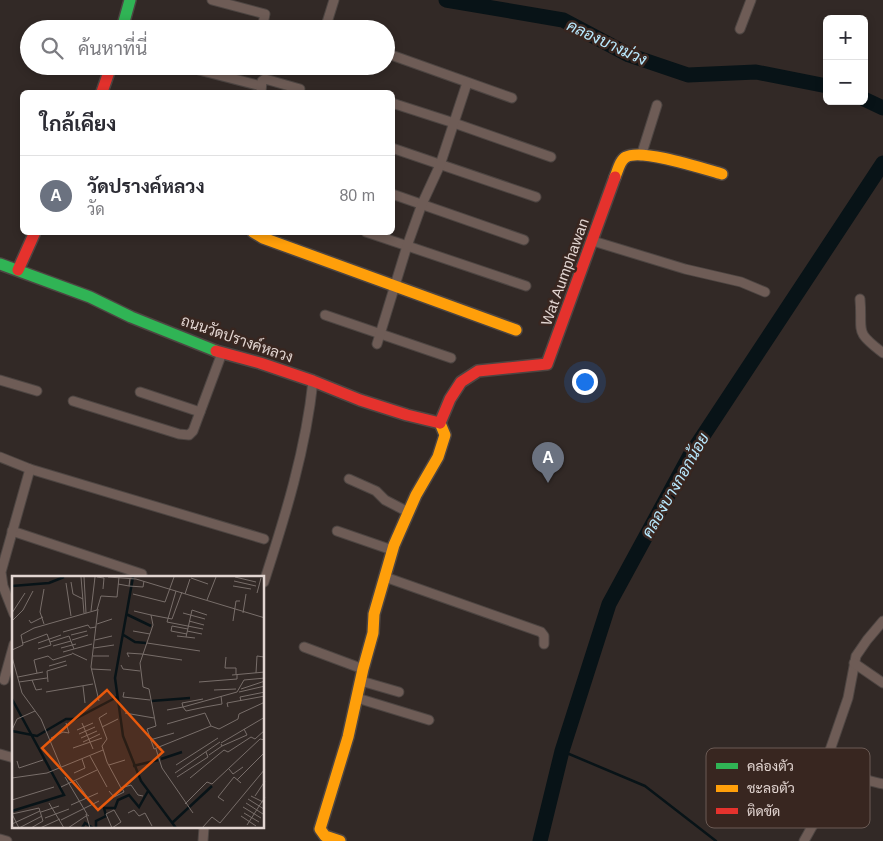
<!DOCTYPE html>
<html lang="th">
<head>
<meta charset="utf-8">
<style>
  body { margin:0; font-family:Arial,Sarabun,sans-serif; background:#f2f2f3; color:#2b2b33 }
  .controls { position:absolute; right:15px; top:15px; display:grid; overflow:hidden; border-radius:8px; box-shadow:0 2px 8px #0003 }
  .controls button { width:45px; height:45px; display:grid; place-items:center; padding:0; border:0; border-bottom:1px solid #e1e1e2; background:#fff; color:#2b2b33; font:25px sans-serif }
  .you { position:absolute; left:584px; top:381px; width:18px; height:18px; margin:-12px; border:4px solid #fff; border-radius:50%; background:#1a73e8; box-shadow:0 0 0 8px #1a73e833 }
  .badge { display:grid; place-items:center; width:32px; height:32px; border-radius:50%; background:#615c5f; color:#fff; font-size:16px; font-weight:700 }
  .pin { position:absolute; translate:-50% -41px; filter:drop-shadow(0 1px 2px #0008) }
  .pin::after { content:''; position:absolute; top:26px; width:18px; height:15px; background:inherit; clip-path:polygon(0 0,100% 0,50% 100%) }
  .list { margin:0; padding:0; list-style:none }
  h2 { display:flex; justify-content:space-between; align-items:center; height:65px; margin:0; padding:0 20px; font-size:21px }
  h2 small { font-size:16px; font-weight:400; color:#7c7c81 }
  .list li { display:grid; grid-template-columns:32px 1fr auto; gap:15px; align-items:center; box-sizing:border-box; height:80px; padding:0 20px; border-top:1px solid #e1e1e2 }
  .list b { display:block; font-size:19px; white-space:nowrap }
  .list p { margin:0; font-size:16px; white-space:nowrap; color:#7c7c81 }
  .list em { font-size:16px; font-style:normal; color:#7c7c81 }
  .icon { flex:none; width:28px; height:28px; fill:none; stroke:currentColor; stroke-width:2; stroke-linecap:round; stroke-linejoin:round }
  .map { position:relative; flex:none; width:883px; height:841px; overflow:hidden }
  .search { position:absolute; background:#fff; box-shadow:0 2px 8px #0003; left:20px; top:20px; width:375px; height:55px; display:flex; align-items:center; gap:12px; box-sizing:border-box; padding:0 18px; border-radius:28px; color:#7c7c81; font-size:19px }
  .panel { position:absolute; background:#fff; box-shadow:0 2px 8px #0003; left:20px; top:90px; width:375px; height:145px; border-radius:8px }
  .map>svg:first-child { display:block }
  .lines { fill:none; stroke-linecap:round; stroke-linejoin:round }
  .stream { stroke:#081317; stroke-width:2.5 }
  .river { stroke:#081317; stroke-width:15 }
  .street-casing { stroke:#4d4542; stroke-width:11 }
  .fast-casing { stroke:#4d4542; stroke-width:14 }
  .slow-casing { stroke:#4d4542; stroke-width:14 }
  .jam-casing { stroke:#4d4542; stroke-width:14 }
  .street { stroke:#6e5c56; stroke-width:9 }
  .fast { stroke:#30b455; stroke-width:11 }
  .slow { stroke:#ff9f0a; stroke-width:11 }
  .jam { stroke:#e5322d; stroke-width:11 }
  .labels { text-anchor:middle; stroke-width:5; stroke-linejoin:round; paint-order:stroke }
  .street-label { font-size:15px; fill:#e2d5d1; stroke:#382620 }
  .water-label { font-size:16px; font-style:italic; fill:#b9e9fe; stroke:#382620 }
  .inset-river { fill:none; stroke:#081317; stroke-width:2.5 }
  .inset-road { fill:none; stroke:#786e6a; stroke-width:1 }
  .view { fill:#e8590c; fill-opacity:0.15; stroke:#e8590c; stroke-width:2.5 }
  .inset-edge { fill:none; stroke:#e2d5d1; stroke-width:2.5 }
  .key { fill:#382620; stroke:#6b5b55; stroke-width:1 }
  .key-label { font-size:14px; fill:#e2d5d1 }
</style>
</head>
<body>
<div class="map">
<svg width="883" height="841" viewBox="0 0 883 841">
  <rect width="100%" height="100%" fill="#322926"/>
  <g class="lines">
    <path class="stream" d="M 562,751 L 645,786 L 716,841"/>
    <g class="river">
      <path d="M 446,0 L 563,20 L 629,55 L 688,75 L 756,72 L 827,86"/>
      <path d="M 864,99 L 883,108"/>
      <path d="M 540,841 L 562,751 L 609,604 L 689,457 L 883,163"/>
    </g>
    <defs>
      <g id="street">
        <path d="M 212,0 L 265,14 L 262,29"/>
        <path d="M 325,29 L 334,0"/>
        <path d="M 740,29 L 751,0"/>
        <path d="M 394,56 L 512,98"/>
        <path d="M 309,66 L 310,66"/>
        <path d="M 195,69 L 261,86"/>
        <path d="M 261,92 L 262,81 L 265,79 L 300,89"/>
        <path d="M 392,103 L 454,123 L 551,157"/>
        <path d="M 392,148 L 536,197"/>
        <path d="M 641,156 L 657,105"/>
        <path d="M 392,194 L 524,240"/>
        <path d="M 366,232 L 526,286"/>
        <path d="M 593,241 L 685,269 L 741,282 L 765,292"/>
        <path d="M 860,299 C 863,333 853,330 883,353"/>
        <path d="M 325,315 L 451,358"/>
        <path d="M 377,344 L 407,246 L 422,204 L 440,165 L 467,83"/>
        <path d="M 0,380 L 37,391"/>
        <path d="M 140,392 L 200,412"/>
        <path d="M 73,401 L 179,434 L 189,435 L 193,431 L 222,353"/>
        <path d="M 0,457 L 30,469 L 264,539"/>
        <path d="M 349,479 L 376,491 L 385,500 L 408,512"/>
        <path d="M 12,531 L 142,574"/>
        <path d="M 337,531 L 392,550"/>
        <path d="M 385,577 L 541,632 L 544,636 L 544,644"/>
        <path d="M 264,582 C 285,517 306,449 313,381"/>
        <path d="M 14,614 L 3,586 L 1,572 L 30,469"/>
        <path d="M 883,621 L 867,640 L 856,656 L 848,698 L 829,753 L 828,761 C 841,776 864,779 883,784"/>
        <path d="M 304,647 L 363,669"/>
        <path d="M 854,663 L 883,683"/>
        <path d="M 4,680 L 14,644"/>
        <path d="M 361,681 L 399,692"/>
        <path d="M 357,698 L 429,720"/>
        <path d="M 0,754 L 14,758"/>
        <path d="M 0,839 L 7,841"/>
        <path d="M 203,841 L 204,827"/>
        <path d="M 804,841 L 842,773"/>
      </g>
      <g id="fast">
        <path d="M 122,29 L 130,0"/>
        <path d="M 0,264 L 90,297 L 131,317 L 216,351"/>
      </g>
      <g id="slow">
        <path d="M 615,177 C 618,170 620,160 626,157 C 641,148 704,169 722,174"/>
        <path d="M 253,232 L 263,238 L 516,330"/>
        <path d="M 340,841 L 325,836 L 320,829 L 348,737 L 363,669 L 373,633 L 374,614 L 394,545 L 416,495 L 438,457 L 445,435 L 440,423"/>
      </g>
      <g id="jam">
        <path d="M 102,92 L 111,66"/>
        <path d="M 18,270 L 35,232"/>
        <path d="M 216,351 L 260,363 L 313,381 L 360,400 L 407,415 L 440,423"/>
        <path d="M 440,423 L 450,399 L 461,382 L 478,371 L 547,364 L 615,177"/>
      </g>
    </defs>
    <use href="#street" class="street-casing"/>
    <use href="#fast" class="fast-casing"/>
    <use href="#slow" class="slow-casing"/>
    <use href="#jam" class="jam-casing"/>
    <use href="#street" class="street"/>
    <use href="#fast" class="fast"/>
    <use href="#slow" class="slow"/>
    <use href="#jam" class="jam"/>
  </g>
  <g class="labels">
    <g class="street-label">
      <text transform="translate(565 272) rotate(-70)" y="5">Wat Aumphawan</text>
      <text transform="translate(237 339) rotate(19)" y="5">ถนนวัดปรางค์หลวง</text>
    </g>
    <g class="water-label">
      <text transform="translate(607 42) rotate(25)" y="6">คลองบางม่วง</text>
      <text transform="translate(675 485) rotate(-60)" y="6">คลองบางกอกน้อย</text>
    </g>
  </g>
  <g transform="translate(12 576)">
    <rect width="252" height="252" fill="#322926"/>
    <path class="inset-river" d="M 121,1 L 103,102 L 111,160 L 129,205 L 164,252M 0,10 L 37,7 L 52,1M 114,38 L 139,50M 110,58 L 123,66 L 134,67M 0,123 L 52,219 L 0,235M 139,125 L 178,122M 0,155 L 25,160 L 54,143 L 63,143 L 105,121M 149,183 L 170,176M 121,190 L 146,184M 160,247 L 200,210M 70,252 L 73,247 L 81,252M 84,252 L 84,245 L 94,240 L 92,232 L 103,232 L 106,224 L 117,219 L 127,231 L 136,215"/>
    <path class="inset-road" d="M 69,1 L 72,37M 72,1 L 74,37M 85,1 L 92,2 L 91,13M 96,1 L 124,3 L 253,42M 223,1 L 244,6M 179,2 L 196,8M 222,5 L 244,10M 59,6 L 61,18 L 71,23M 54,7 L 59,40M 106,8 L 117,10 L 118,2M 117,10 L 131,11 L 132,5M 221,10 L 239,13M 32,13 L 28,36 L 32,48M 164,15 L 155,46 L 191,53M 170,16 L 160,43 L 139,39 L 141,49 L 128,87 L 131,111 L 137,113 L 144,150 L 135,153 L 142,173 L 199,150 L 207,153 L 226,143 L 227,138 L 253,126M 245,17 L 249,2M 121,18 L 153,26 L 162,1M 173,18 L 178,3M 195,24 L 204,1M 86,33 L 79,91 L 87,125M 79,35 L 83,1M 122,35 L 139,39M 0,37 L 13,17M 171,37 L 193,43M 231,37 L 234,18M 17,44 L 19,47 L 31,41M 0,45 L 11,34 L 21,15M 177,45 L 192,49M 221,45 L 224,25 L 228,25M 85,48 L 100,43M 121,55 L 138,58M 175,55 L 190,58M 51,56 L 76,49 L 78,52 L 84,51M 175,58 L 159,55 L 160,50 L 176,53M 59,59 L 75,55M 165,60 L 183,62M 174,61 L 180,34 L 195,39M 60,64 L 76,59M 83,64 L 100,60M 38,66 L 57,60 L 62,73M 11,67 L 35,58 L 39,69 L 26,73M 26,67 L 49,59M 135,67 L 188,75M 41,70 L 59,65M 49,72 L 64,68M 82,72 L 102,69M 0,74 L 11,69 L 9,59 L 22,52 L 85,34 L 89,20 L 105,21 L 107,1M 51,76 L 80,68M 60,77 L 75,84M 130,78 L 170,84M 81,80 L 97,80M 0,81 L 10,117 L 29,143 L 49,191M 117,81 L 115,77 L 130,78M 214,81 L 213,92 L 224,92 L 224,98M 109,89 L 111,93 L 128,95M 37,90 L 54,85M 79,93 L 99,94M 25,97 L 22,84 L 36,80 L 41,84 L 60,78M 244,97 L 245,80 L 252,81M 220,99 L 253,96M 6,101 L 31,96M 20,104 L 24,114 L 30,113M 7,106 L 35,102M 36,106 L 35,95 L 55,89M 187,106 L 225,103 L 225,98M 71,110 L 73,127M 229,113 L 253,105M 202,114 L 224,113M 34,116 L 81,108M 112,116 L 111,121 L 138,124M 227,116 L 253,110M 191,123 L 170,127 L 171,131 L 174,135 L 193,131M 229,125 L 228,121 L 253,116M 171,131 L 225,116 L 232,104 L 253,102M 193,131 L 210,128 L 209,120M 216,131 L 215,127 L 253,120M 155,134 L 171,131M 95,137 L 87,142 L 95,163 L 90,170 L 95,186 L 109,212 L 119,209 L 126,219 L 131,220M 113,137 L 142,142M 70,147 L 81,173M 155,148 L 193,137 L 199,150M 90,151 L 106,143M 0,154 L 5,143 L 23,135M 65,154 L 81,147M 67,158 L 83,151M 39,162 L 51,156 L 57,157 L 54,147M 69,162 L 85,155M 138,164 L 162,157M 71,166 L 88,158M 209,167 L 253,141M 210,170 L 235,159 L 232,153M 61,172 L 90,162M 144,173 L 150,192 L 181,237M 197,179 L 210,170 L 209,168M 78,180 L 95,211M 5,185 L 7,192 L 31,184M 97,189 L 113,184M 164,189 L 206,162M 217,193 L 221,198 L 231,191M 62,197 L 73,192 L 70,183M 163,197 L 208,166M 53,201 L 75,238M 165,201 L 196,181 L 194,176M 0,202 L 35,197 L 91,174M 178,202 L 212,174 L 216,176 L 239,161 L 243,163 L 253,154M 225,204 L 253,176M 64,205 L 76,222M 49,211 L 85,194M 97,215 L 102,221 L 112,216 L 110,212M 239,220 L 253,227M 243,220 L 253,205M 236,223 L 252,233M 0,224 L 42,211M 212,225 L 206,221 L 222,201 L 229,207M 37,227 L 52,252M 234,227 L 251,238M 173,228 L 195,206 L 200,208 L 248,163 L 253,164M 59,229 L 86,217M 231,231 L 249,242M 29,236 L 47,230M 116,237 L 122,234 L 127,240 L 133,237 L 140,250M 232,237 L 247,246M 0,238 L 27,232 L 31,245 L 19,252M 0,238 L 7,252 L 30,240M 77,240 L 74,238 L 78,252M 229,240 L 244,250M 33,242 L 57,233M 49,244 L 87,225M 0,248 L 28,235M 235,249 L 253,221M 28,252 L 48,243M 56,252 L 74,240M 100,252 L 94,238 L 102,234 L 109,246 L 100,252M 190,252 L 200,241 L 208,247 L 253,193"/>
    <path class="view" d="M 95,114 L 151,176 L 86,234 L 30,172 Z"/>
    <rect width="252" height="252" class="inset-edge"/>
  </g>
  <rect x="706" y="748" width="164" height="80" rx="8" class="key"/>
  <rect x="716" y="763" width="22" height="6" fill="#30b455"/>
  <rect x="716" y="785" width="22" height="7" fill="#ff9f0a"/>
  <rect x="716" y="808" width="22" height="6" fill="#e5322d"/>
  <g class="key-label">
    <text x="747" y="771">คล่องตัว</text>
    <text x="747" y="793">ชะลอตัว</text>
    <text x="747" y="816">ติดขัด</text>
  </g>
</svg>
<div class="controls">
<button>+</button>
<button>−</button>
</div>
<div class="you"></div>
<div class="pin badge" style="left:548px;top:483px;background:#6b7280">A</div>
<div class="search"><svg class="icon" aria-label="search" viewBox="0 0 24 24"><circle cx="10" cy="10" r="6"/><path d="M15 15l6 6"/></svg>ค้นหาที่นี่</div>
<section class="panel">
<h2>ใกล้เคียง<small></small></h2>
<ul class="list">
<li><span class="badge" style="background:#6b7280">A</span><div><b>วัดปรางค์หลวง</b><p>วัด</p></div><em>80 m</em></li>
</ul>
</section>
</div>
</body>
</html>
